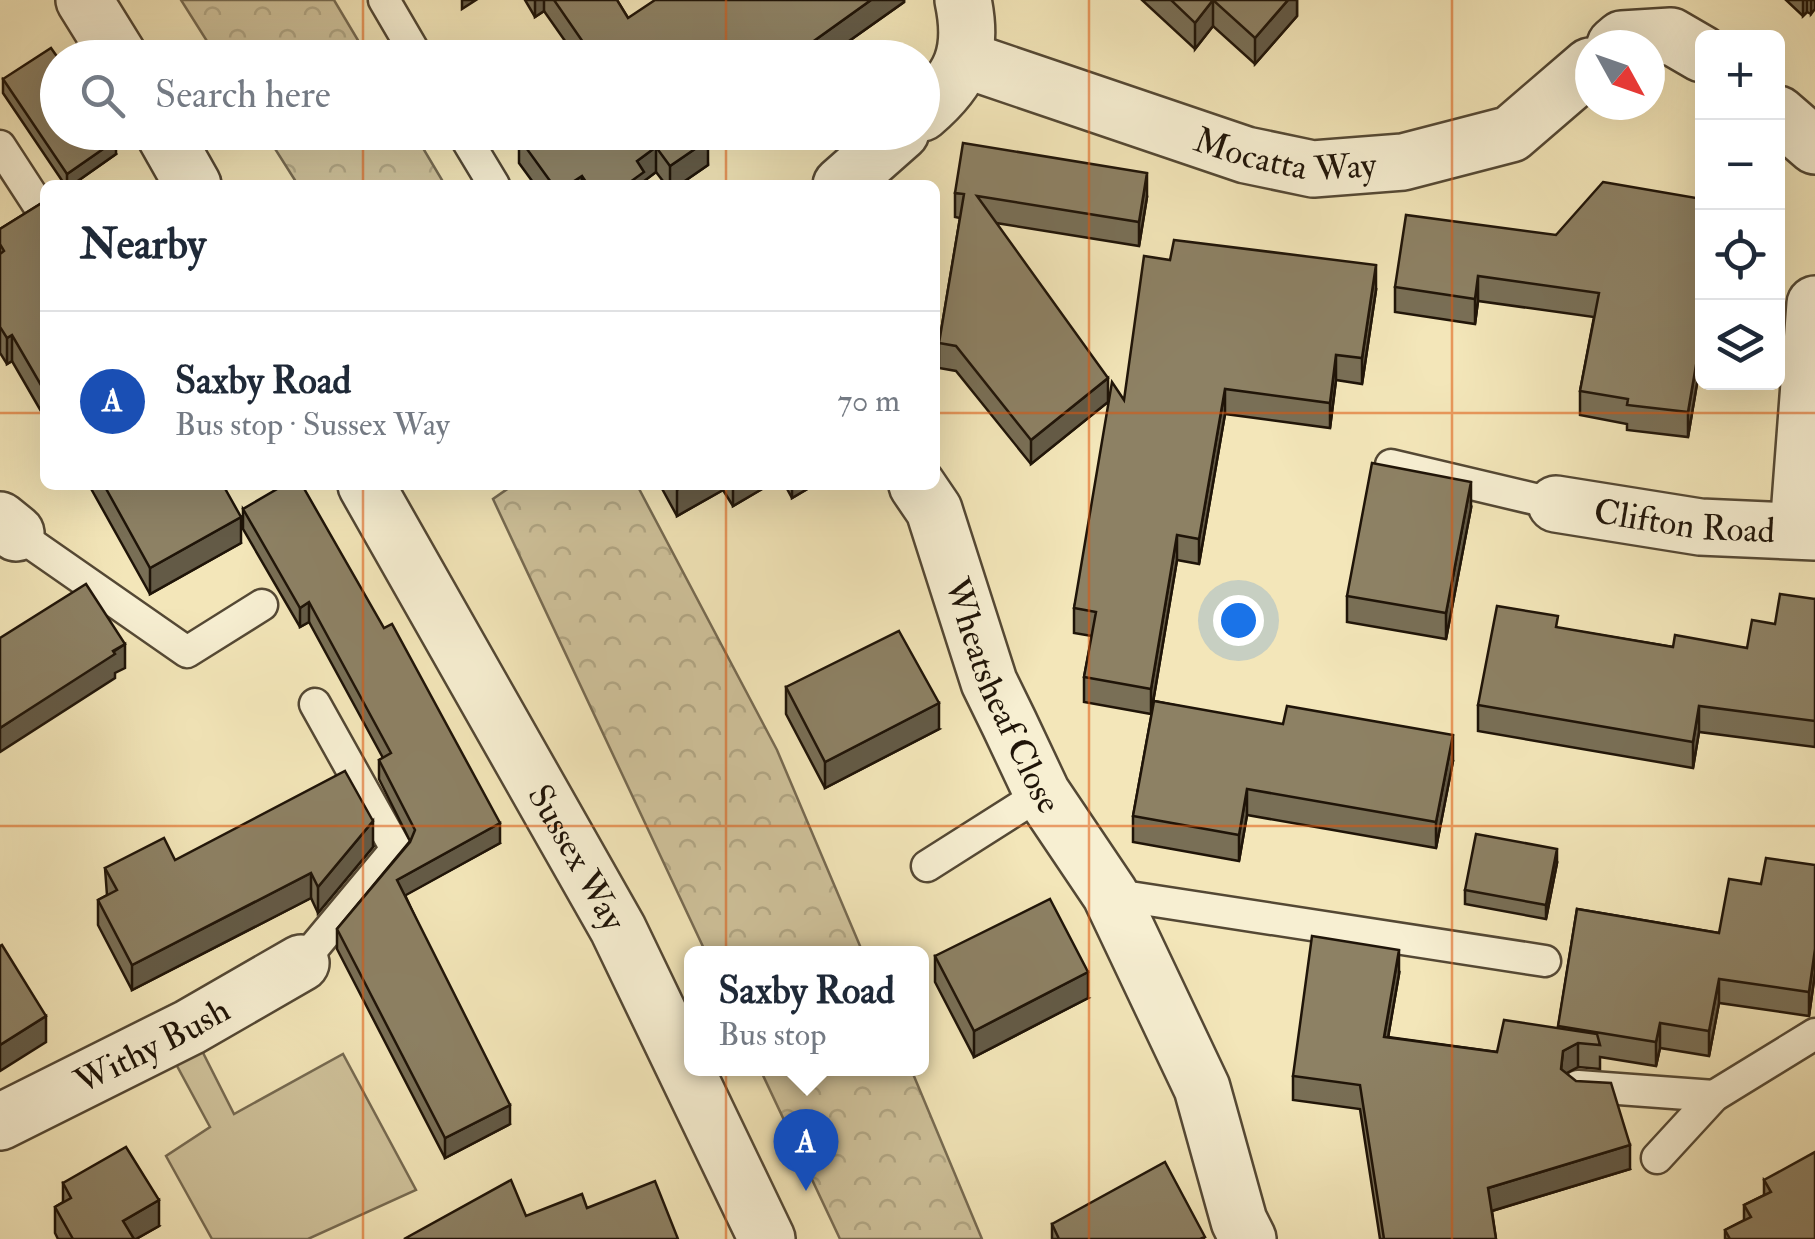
<!DOCTYPE html>
<html lang="en">
<head>
<meta charset="utf-8">
<style>
  body { margin:0; font-family:"IM FELL Double Pica",serif; background:#f2f2f3; color:#1f2937 }
  .controls { position:absolute; right:30px; top:30px; display:grid; overflow:hidden; border-radius:15px; box-shadow:0 10px 40px #0002 }
  .controls button { width:90px; height:90px; display:grid; place-items:center; padding:0; border:0; border-bottom:2px solid #e0e1e3; background:#fff; color:#1f2937; font:50px sans-serif }
  .compass { position:absolute; left:1575px; top:30px; width:90px; height:90px; border-radius:50%; background:#fff; box-shadow:0 10px 40px #0002; rotate:130deg }
  .you { position:absolute; left:1238px; top:620px; width:35px; height:35px; margin:-25px; border:8px solid #fff; border-radius:50%; background:#1a73e8; box-shadow:0 0 0 15px #1a73e833 }
  .badge { display:grid; place-items:center; width:65px; height:65px; border-radius:50%; background:#8f2418; color:#fff; font-size:32px; font-weight:700 }
  .pin { position:absolute; translate:-50% -82px; filter:drop-shadow(0 2px 5px #0008) }
  .pin::after { content:''; position:absolute; top:52px; width:35px; height:30px; background:inherit; clip-path:polygon(0 0,100% 0,50% 100%) }
  .popup { position:absolute; left:684px; top:946px; width:245px; height:130px; box-sizing:border-box; display:grid; place-content:center; border-radius:15px; background:#fff; filter:drop-shadow(0 2px 8px #0005); font-size:32px; white-space:nowrap; color:#747a83 }
  .popup b { font-size:38px; color:#1f2937 }
  .popup::after { content:''; position:absolute; left:50%; top:100%; margin-left:-20px; border:20px solid transparent; border-top-color:#fff }
  .list { margin:0; padding:0; list-style:none }
  h2 { display:flex; justify-content:space-between; align-items:center; height:130px; margin:0; padding:0 40px; font-size:42px }
  h2 small { font-size:32px; font-weight:400; color:#747a83 }
  .list li { display:grid; grid-template-columns:65px 1fr auto; gap:30px; align-items:center; box-sizing:border-box; height:180px; padding:0 40px; border-top:2px solid #e0e1e3 }
  .list b { display:block; font-size:38px; white-space:nowrap }
  .list p { margin:0; font-size:32px; white-space:nowrap; color:#747a83 }
  .list em { font-size:32px; font-style:normal; color:#747a83 }
  .icon { flex:none; width:55px; height:55px; fill:none; stroke:currentColor; stroke-width:2; stroke-linecap:round; stroke-linejoin:round }
  .map { position:relative; flex:none; width:1815px; height:1239px; overflow:hidden }
  .search { position:absolute; background:#fff; box-shadow:0 10px 40px #0002; left:40px; top:40px; width:900px; height:110px; display:flex; align-items:center; gap:25px; box-sizing:border-box; padding:0 35px; border-radius:55px; color:#747a83; font-size:38px }
  .panel { position:absolute; background:#fff; box-shadow:0 10px 40px #0002; left:40px; top:180px; width:900px; height:310px; border-radius:15px }
  .map>svg:first-child { display:block }
  .forest { fill:url(#forest-crowns); stroke:#776b52; stroke-width:2.5 }
  .park { fill:#cfc29b; stroke:#776b52; stroke-width:2.5 }
  .lines { fill:none; stroke-linecap:round; stroke-linejoin:round }
  .service-casing { stroke:#544834; stroke-width:35 }
  .minor-casing { stroke:#544834; stroke-width:60 }
  .tertiary-casing { stroke:#544834; stroke-width:60 }
  .service { stroke:#f7efd2; stroke-width:30 }
  .minor { stroke:#f7efd2; stroke-width:55 }
  .tertiary { stroke:#f7efd2; stroke-width:55 }
  .wall { fill:#796f56; stroke:#1f1408; stroke-width:2.5 }
  .shaded-wall { fill:#635a46; stroke:#1f1408; stroke-width:2.5 }
  .building { fill:#8d8164; stroke:#1f1408; stroke-width:2.5 }
  .grid { fill:none; stroke:#de560c; stroke-width:2.5; stroke-opacity:0.55 }
  .labels { text-anchor:middle; stroke-width:8; stroke-linejoin:round; paint-order:stroke }
  .street-label { font-size:35px; fill:#1f1408; stroke:#f7efd2 }
</style>
</head>
<body>
<div class="map">
<svg width="1815" height="1239" viewBox="0 0 1815 1239">
  <defs>
    <pattern id="forest-crowns" width="20" height="18" patternUnits="userSpaceOnUse" patternTransform="scale(2.5)"><rect width="20" height="18" fill="#cfc29b"/><path d="M2 6a3 3 0 1 1 6 0M12 15a3 3 0 1 1 6 0" fill="none" stroke="#b1a684"/></pattern>
  </defs>
  <rect width="100%" height="100%" fill="#f3e6b9"/>
  <filter id="stains"><feTurbulence type="fractalNoise" baseFrequency=".002" numOctaves="4"/><feColorMatrix values="0 0 0 0 .2 0 0 0 0 .09 0 0 0 0 .02 0 0 0 .5 -.17"/></filter>
  <radialGradient id="worn" r=".72"><stop offset=".6" stop-color="#630" stop-opacity="0"/><stop offset="1" stop-color="#630" stop-opacity=".3"/></radialGradient>
  <g class="forest">
    <path d="M 181,0 L 334,0 L 368,57 L 217,57 Z"/>
    <path d="M 265,133 L 414,133 L 445,185 L 298,185 Z"/>
    <path d="M 513,485 L 637,485 L 777,750 L 863,953 L 706,953 L 493,499 Z"/>
    <path d="M 760,1069 L 911,1069 L 982,1239 L 840,1239 Z"/>
  </g>
  <path class="park" d="M 190,1027 L 234,1114 L 343,1054 L 416,1190 L 308,1239 L 212,1239 L 166,1156 L 210,1127 L 163,1040 Z"/>
  <g class="lines">
    <defs>
      <g id="service">
        <path d="M 384,0 L 418,58"/>
        <path d="M 462,132 L 494,185"/>
        <path d="M 0,146 L 37,203"/>
        <path d="M 1391,465 L 1556,504"/>
        <path d="M 16,533 L 187,652 L 262,605"/>
        <path d="M 927,866 L 1042,793"/>
        <path d="M 1110,894 L 1545,961"/>
        <path d="M 301,963 L 396,849 L 315,704"/>
        <path d="M 1578,1086 L 1714,1096"/>
        <path d="M 1657,1158 L 1714,1096 L 1815,1034"/>
      </g>
      <g id="minor">
        <path d="M 1615,45 L 1622,39 L 1671,36 L 1702,54"/>
        <path id="s1" d="M 966,60 L 1246,155 L 1313,169 L 1403,162 L 1511,134 L 1590,66"/>
        <path d="M 922,113 C 962,79 974,52 963,0"/>
        <path d="M 1778,114 L 1815,146"/>
        <path d="M 841,185 L 901,132"/>
        <path id="s2" d="M 917,485 L 934,510 L 989,682 L 1009,723 L 1042,793 L 1110,894 L 1202,1088 L 1239,1221 L 1248,1239"/>
        <path id="s3" d="M 1556,504 L 1700,527 L 1815,532"/>
        <path d="M 0,520 L 16,533"/>
        <path d="M 1798,530 L 1815,304"/>
        <path id="s4" d="M 0,1122 L 190,1027 L 301,963"/>
      </g>
      <g id="tertiary">
        <path d="M 84,0 L 120,58"/>
        <path d="M 163,132 L 193,185"/>
        <path id="s5" d="M 366,485 L 618,929 L 767,1239"/>
      </g>
    </defs>
    <use href="#service" class="service-casing"/>
    <use href="#minor" class="minor-casing"/>
    <use href="#tertiary" class="tertiary-casing"/>
    <use href="#service" class="service"/>
    <use href="#minor" class="minor"/>
    <use href="#tertiary" class="tertiary"/>
  </g>
  <g class="wall">
    <path d="M 525,0 L 617,0 L 628,18 L 904,0 L 904,2 L 825,58 L 577,58 L 544,11 L 535,17 Z"/>
    <path d="M 1142,0 L 1297,0 L 1297,16 L 1255,64 L 1213,26 L 1195,49 Z"/>
    <path d="M 1786,0 L 1815,0 L 1811,14 L 1807,12 L 1803,16 Z"/>
    <path d="M 3,79 L 116,154 L 72,185 L 65,185 L 3,93 Z"/>
    <path d="M 526,132 L 712,132 L 706,137 L 708,165 L 679,185 L 666,185 L 656,172 L 644,181 L 644,185 L 535,185 L 519,163 L 519,138 Z"/>
    <path d="M 955,193 L 1147,197 L 1139,246 L 996,223 L 1108,402 L 1031,464 L 956,371 L 939,368 L 939,343 L 960,218 L 955,217 Z"/>
    <path d="M 1702,199 L 1702,354 L 1688,437 L 1627,430 L 1627,424 L 1580,415 L 1580,391 L 1594,317 L 1478,301 L 1475,324 L 1395,312 L 1395,287 L 1556,235 Z"/>
    <path d="M 45,201 L 45,418 L 12,361 L 7,364 L 0,353 L 0,229 Z"/>
    <path d="M 1376,290 L 1362,384 L 1336,380 L 1330,428 L 1225,414 L 1199,564 L 1177,560 L 1151,714 L 1084,702 L 1084,677 L 1092,636 L 1074,633 L 1074,608 L 1124,400 Z"/>
    <path d="M 89,485 L 223,485 L 241,543 L 150,594 Z"/>
    <path d="M 660,485 L 769,485 L 733,506 L 723,490 L 677,516 Z"/>
    <path d="M 785,485 L 814,485 L 792,498 Z"/>
    <path d="M 1471,508 L 1446,639 L 1347,622 L 1347,596 Z"/>
    <path d="M 243,509 L 500,843 L 405,895 L 510,1124 L 445,1158 L 337,949 L 337,929 L 410,841 L 379,779 L 379,760 L 383,758 L 309,622 L 300,627 L 243,529 Z"/>
    <path d="M 1815,599 L 1815,747 L 1699,732 L 1693,768 L 1478,731 L 1478,705 L 1558,628 L 1673,647 L 1747,648 L 1775,624 Z"/>
    <path d="M 786,687 L 939,729 L 825,788 L 786,714 Z"/>
    <path d="M 1154,701 L 1453,761 L 1436,848 L 1247,815 L 1239,861 L 1133,842 L 1133,816 Z"/>
    <path d="M 373,847 L 318,913 L 311,898 L 132,990 L 98,925 L 98,900 L 107,895 L 105,868 L 175,860 Z"/>
    <path d="M 1557,863 L 1546,919 L 1465,904 L 1465,890 Z"/>
    <path d="M 1815,865 L 1815,973 L 1809,1016 L 1719,1003 L 1709,1056 L 1660,1048 L 1656,1066 L 1600,1057 L 1600,1069 L 1578,1067 L 1566,1073 L 1630,1169 L 1492,1211 L 1496,1239 L 1380,1239 L 1360,1109 L 1293,1100 L 1293,1076 L 1399,974 L 1388,1037 L 1497,1052 L 1558,1028 L 1577,909 L 1719,933 L 1761,884 Z"/>
    <path d="M 935,956 L 1088,998 L 974,1057 L 935,982 Z"/>
    <path d="M 1764,1180 L 1815,1239 L 1725,1239 L 1725,1230 L 1744,1220 L 1744,1205 L 1764,1195 Z"/>
    <path d="M 63,1183 L 159,1226 L 136,1239 L 58,1239 L 55,1233 L 55,1207 L 63,1202 Z"/>
    <path d="M 1052,1224 L 1205,1239 L 1052,1239 Z"/>
  </g>
  <g class="shaded-wall">
    <path d="M 462,0 L 476,0 L 462,9 Z"/>
    <path d="M 535,0 L 544,0 L 544,11 L 535,17 Z"/>
    <path d="M 871,0 L 904,0 L 904,2 L 825,58 L 790,58 Z"/>
    <path d="M 1213,0 L 1213,26 L 1195,49 L 1195,23 Z"/>
    <path d="M 1288,0 L 1297,0 L 1297,16 L 1255,64 L 1255,38 Z"/>
    <path d="M 1803,0 L 1807,0 L 1807,12 L 1803,16 Z"/>
    <path d="M 1811,0 L 1815,0 L 1815,9 L 1811,14 Z"/>
    <path d="M 116,140 L 116,154 L 72,185 L 67,185 L 67,174 Z"/>
    <path d="M 708,140 L 708,165 L 679,185 L 670,185 L 670,166 Z"/>
    <path d="M 656,147 L 656,172 L 644,181 L 644,185 L 626,185 L 637,161 Z"/>
    <path d="M 1147,173 L 1147,197 L 1139,246 L 1139,222 Z"/>
    <path d="M 582,176 L 582,185 L 568,185 Z"/>
    <path d="M 1376,265 L 1376,290 L 1362,384 L 1362,358 Z"/>
    <path d="M 1478,276 L 1478,301 L 1475,324 L 1475,299 Z"/>
    <path d="M 1702,330 L 1702,354 L 1688,437 L 1688,412 Z"/>
    <path d="M 12,335 L 12,361 L 7,364 L 7,338 Z"/>
    <path d="M 1336,355 L 1336,380 L 1330,428 L 1330,403 Z"/>
    <path d="M 1108,378 L 1108,402 L 1031,464 L 1031,440 Z"/>
    <path d="M 1225,389 L 1225,414 L 1199,564 L 1199,539 Z"/>
    <path d="M 1471,482 L 1471,508 L 1446,639 L 1446,613 Z"/>
    <path d="M 685,485 L 723,485 L 723,490 L 677,516 L 677,490 Z"/>
    <path d="M 733,485 L 769,485 L 733,506 Z"/>
    <path d="M 792,485 L 814,485 L 792,498 Z"/>
    <path d="M 241,517 L 241,543 L 150,594 L 150,568 Z"/>
    <path d="M 1177,535 L 1177,560 L 1151,714 L 1151,689 Z"/>
    <path d="M 309,602 L 309,622 L 300,627 L 300,608 Z"/>
    <path d="M 125,644 L 125,668 L 115,673 L 115,678 L 0,752 L 0,728 Z"/>
    <path d="M 939,703 L 939,729 L 825,788 L 825,762 Z"/>
    <path d="M 1699,706 L 1699,732 L 1693,768 L 1693,742 Z"/>
    <path d="M 1453,735 L 1453,761 L 1436,848 L 1436,822 Z"/>
    <path d="M 1247,789 L 1247,815 L 1239,861 L 1239,835 Z"/>
    <path d="M 373,821 L 373,847 L 318,913 L 318,887 Z"/>
    <path d="M 500,823 L 500,843 L 397,900 L 397,880 Z"/>
    <path d="M 1557,849 L 1557,863 L 1546,919 L 1546,905 Z"/>
    <path d="M 311,873 L 311,898 L 132,990 L 132,965 Z"/>
    <path d="M 1815,949 L 1815,973 L 1809,1016 L 1809,992 Z"/>
    <path d="M 1399,950 L 1399,974 L 1384,1061 L 1384,1037 Z"/>
    <path d="M 1088,972 L 1088,998 L 974,1057 L 974,1031 Z"/>
    <path d="M 1719,979 L 1719,1003 L 1709,1056 L 1709,1031 Z"/>
    <path d="M 46,1016 L 46,1042 L 0,1071 L 0,1045 Z"/>
    <path d="M 1660,1023 L 1660,1048 L 1656,1066 L 1656,1042 Z"/>
    <path d="M 1578,1043 L 1578,1067 L 1563,1075 L 1561,1069 L 1563,1051 Z"/>
    <path d="M 510,1105 L 510,1124 L 445,1158 L 445,1138 Z"/>
    <path d="M 1630,1145 L 1630,1169 L 1488,1212 L 1488,1188 Z"/>
    <path d="M 159,1200 L 159,1226 L 136,1239 L 123,1239 L 123,1221 Z"/>
  </g>
  <g class="building">
    <path d="M 554,0 L 617,0 L 628,18 L 655,0 L 871,0 L 790,58 L 594,58 Z"/>
    <path d="M 1171,0 L 1213,0 L 1195,23 Z"/>
    <path d="M 1213,0 L 1288,0 L 1255,38 Z"/>
    <path d="M 51,48 L 58,58 L 58,132 L 111,132 L 116,140 L 67,174 L 3,79 Z"/>
    <path d="M 526,132 L 703,132 L 708,140 L 670,166 L 656,147 L 637,161 L 644,172 L 626,185 L 588,185 L 582,176 L 568,185 L 553,185 L 519,138 Z"/>
    <path d="M 963,143 L 1147,173 L 1139,222 L 977,196 L 1108,378 L 1031,440 L 956,346 L 939,343 L 964,194 L 955,193 Z"/>
    <path d="M 1603,182 L 1702,199 L 1702,330 L 1688,412 L 1627,405 L 1628,399 L 1580,391 L 1599,293 L 1478,276 L 1475,299 L 1395,287 L 1406,215 L 1556,235 Z"/>
    <path d="M 45,201 L 45,392 L 12,335 L 7,338 L 0,327 L 0,254 L 4,251 L 0,244 L 0,229 Z"/>
    <path d="M 1174,240 L 1376,265 L 1362,358 L 1336,355 L 1330,403 L 1225,389 L 1199,539 L 1177,535 L 1151,689 L 1084,677 L 1096,612 L 1074,608 L 1112,382 L 1124,400 L 1144,256 L 1170,260 Z"/>
    <path d="M 1372,463 L 1471,482 L 1446,613 L 1347,596 Z"/>
    <path d="M 104,485 L 223,485 L 241,517 L 150,568 Z"/>
    <path d="M 284,485 L 302,485 L 384,628 L 392,624 L 500,823 L 397,880 L 510,1105 L 445,1138 L 337,929 L 410,842 L 415,830 L 379,760 L 391,753 L 309,602 L 300,608 L 243,509 Z"/>
    <path d="M 86,584 L 125,644 L 113,651 L 115,654 L 0,728 L 0,638 Z"/>
    <path d="M 1780,594 L 1815,599 L 1815,721 L 1699,706 L 1693,742 L 1478,705 L 1497,606 L 1558,616 L 1556,627 L 1673,647 L 1675,635 L 1747,648 L 1752,620 L 1775,624 Z"/>
    <path d="M 899,631 L 939,703 L 825,762 L 786,687 Z"/>
    <path d="M 1154,701 L 1283,724 L 1287,706 L 1453,735 L 1436,822 L 1247,789 L 1239,835 L 1133,816 Z"/>
    <path d="M 345,771 L 373,821 L 318,887 L 311,873 L 132,965 L 98,900 L 117,890 L 105,868 L 164,838 L 175,860 Z"/>
    <path d="M 1476,834 L 1557,849 L 1546,905 L 1465,890 Z"/>
    <path d="M 1766,858 L 1815,865 L 1815,949 L 1809,992 L 1719,979 L 1709,1031 L 1660,1023 L 1656,1042 L 1558,1026 L 1577,909 L 1719,933 L 1729,879 L 1761,884 Z"/>
    <path d="M 1050,899 L 1088,972 L 974,1031 L 935,956 Z"/>
    <path d="M 1312,936 L 1399,950 L 1384,1037 L 1497,1052 L 1504,1020 L 1597,1034 L 1600,1045 L 1578,1043 L 1563,1051 L 1561,1069 L 1576,1081 L 1611,1083 L 1630,1145 L 1488,1188 L 1496,1239 L 1384,1239 L 1360,1085 L 1293,1076 Z"/>
    <path d="M 2,945 L 46,1016 L 0,1045 L 0,946 Z"/>
    <path d="M 126,1147 L 159,1200 L 123,1221 L 134,1239 L 73,1239 L 55,1207 L 71,1198 L 63,1183 Z"/>
    <path d="M 1815,1152 L 1815,1239 L 1730,1239 L 1725,1230 L 1751,1217 L 1744,1205 L 1771,1192 L 1764,1180 Z"/>
    <path d="M 1165,1162 L 1205,1237 L 1200,1239 L 1059,1239 L 1052,1224 Z"/>
    <path d="M 511,1180 L 526,1216 L 582,1194 L 587,1208 L 655,1181 L 678,1239 L 404,1239 Z"/>
  </g>
  <path class="grid" d="M 363,0 L 363,58M 726,0 L 726,58M 1089,0 L 1089,1239M 1452,0 L 1452,1239M 363,132 L 363,185M 726,132 L 726,185M 0,413 L 45,413M 935,413 L 1815,413M 363,485 L 363,1239M 726,485 L 726,1239M 0,826 L 1815,826"/>
  <g class="labels">
    <g class="street-label">
      <text dy="12" stroke="none"><textPath href="#s1" startOffset="335">Mocatta Way</textPath></text>
      <text dy="12" stroke="none"><textPath href="#s3" startOffset="130">Clifton Road</textPath></text>
      <text dy="12" stroke="none"><textPath href="#s2" startOffset="228">Wheatsheaf Close</textPath></text>
      <text dy="12" stroke="none"><textPath href="#s5" startOffset="428">Sussex Way</textPath></text>
      <text dy="12" stroke="none"><textPath href="#s4" startOffset="170">Withy Bush</textPath></text>
    </g>
  </g>
  <rect width="100%" height="100%" filter="url(#stains)"/>
  <rect width="100%" height="100%" fill="url(#worn)"/>
</svg>
<div class="controls">
<button>+</button>
<button>−</button>
<button><svg class="icon" aria-label="locate" viewBox="0 0 24 24"><circle cx="12" cy="12" r="6"/><path d="M12 2v4M12 18v4M2 12h4M18 12h4"/></svg></button>
<button><svg class="icon" aria-label="layers" viewBox="0 0 24 24"><path d="M12 4l9 5-9 5-9-5zM3 14l9 5 9-5"/></svg></button>
</div>
<svg class="compass" viewBox="-18 -18 36 36"><path d="M0-13l5 13h-10z" fill="#e53935"/><path d="M0 13l5-13h-10z" fill="#747a83"/></svg>
<div class="you"></div>
<div class="pin badge" style="left:806px;top:1191px;background:#1a4fb4">A</div>
<div class="popup"><b>Saxby Road</b>Bus stop</div>
<div class="search"><svg class="icon" aria-label="search" viewBox="0 0 24 24"><circle cx="10" cy="10" r="6"/><path d="M15 15l6 6"/></svg>Search here</div>
<section class="panel">
<h2>Nearby<small></small></h2>
<ul class="list">
<li><span class="badge" style="background:#1a4fb4">A</span><div><b>Saxby Road</b><p>Bus stop · Sussex Way</p></div><em>70 m</em></li>
</ul>
</section>
</div>
</body>
</html>
